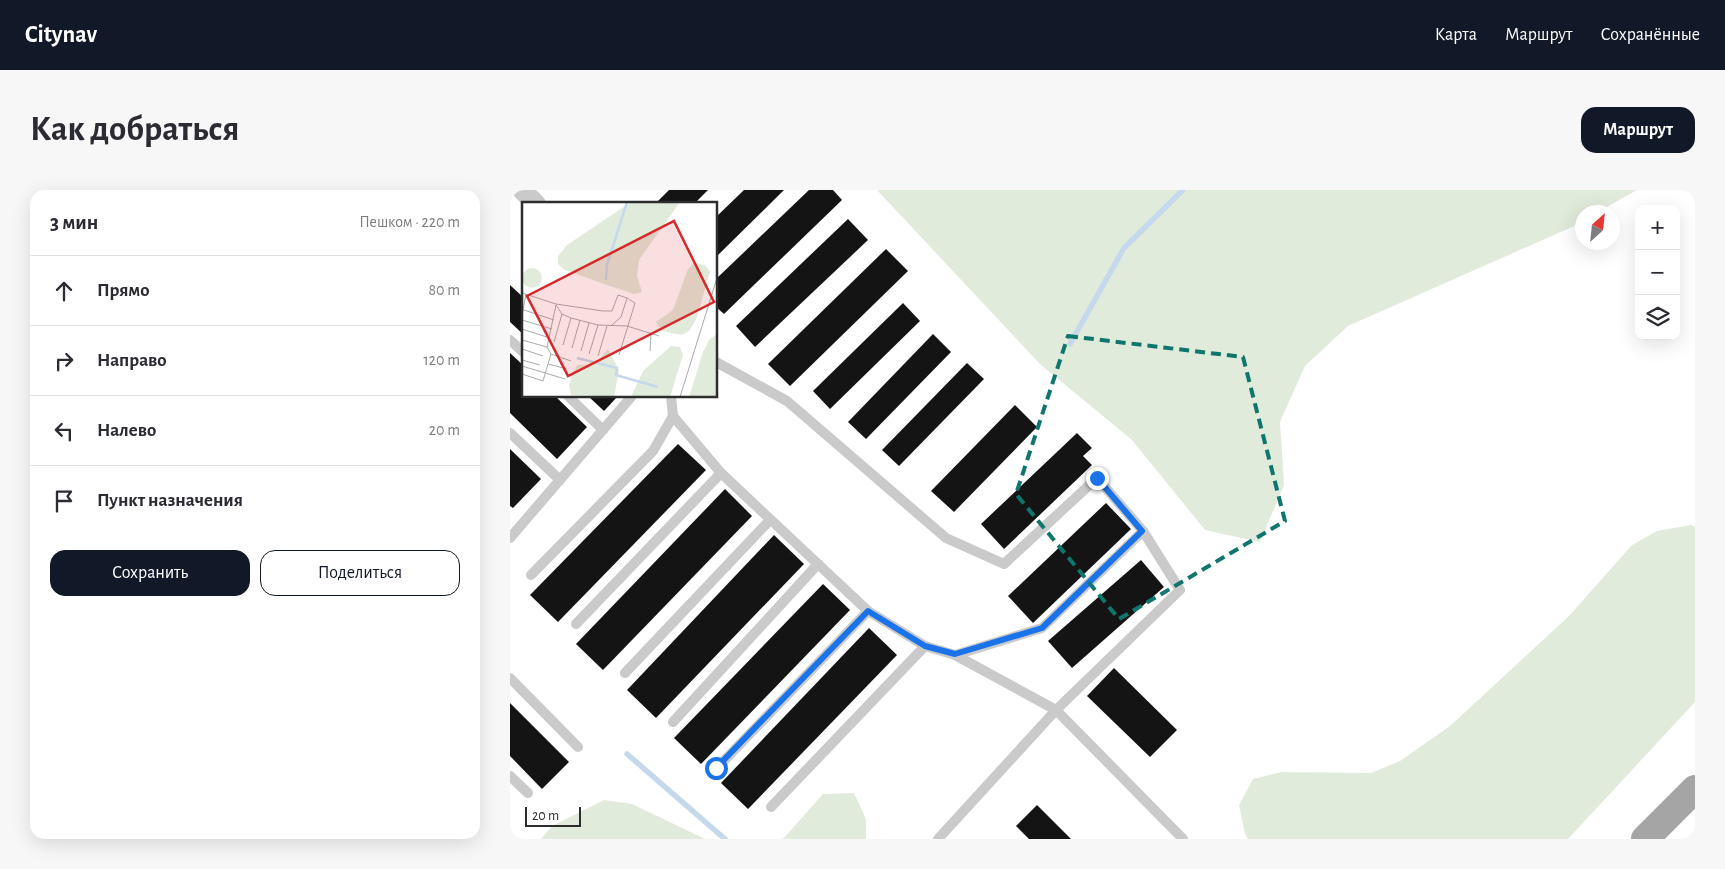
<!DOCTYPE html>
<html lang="ru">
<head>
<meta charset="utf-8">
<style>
  body { margin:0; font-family:"Alegreya Sans",sans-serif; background:#f7f7f7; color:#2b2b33 }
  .controls { position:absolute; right:15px; top:15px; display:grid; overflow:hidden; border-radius:10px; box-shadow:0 5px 20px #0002 }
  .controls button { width:45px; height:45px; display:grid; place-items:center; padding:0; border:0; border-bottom:1px solid #e1e1e2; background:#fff; color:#2b2b33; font:25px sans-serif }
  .compass { position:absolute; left:1065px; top:15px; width:45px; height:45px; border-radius:50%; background:#fff; box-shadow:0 5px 20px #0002; rotate:27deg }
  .scale { position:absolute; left:15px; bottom:12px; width:56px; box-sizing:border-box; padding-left:5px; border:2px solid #2d2d2d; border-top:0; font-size:14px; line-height:18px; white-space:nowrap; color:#2d2d2d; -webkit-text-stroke:4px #fff; paint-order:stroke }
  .stop { position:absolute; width:15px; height:15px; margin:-11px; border:4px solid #1a73e8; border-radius:50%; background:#fff }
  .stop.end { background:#1a73e8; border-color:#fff; box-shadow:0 1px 5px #0008 }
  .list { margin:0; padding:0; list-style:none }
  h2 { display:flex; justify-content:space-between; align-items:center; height:65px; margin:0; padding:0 20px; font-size:21px }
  h2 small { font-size:16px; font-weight:400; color:#7c7c81 }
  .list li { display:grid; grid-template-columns:32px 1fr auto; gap:15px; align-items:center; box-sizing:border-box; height:70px; padding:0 20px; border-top:1px solid #e1e1e2 }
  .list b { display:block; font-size:19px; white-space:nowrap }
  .list em { font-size:16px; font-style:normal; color:#7c7c81 }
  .actions { display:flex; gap:10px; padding:15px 20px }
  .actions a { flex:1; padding:11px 0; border:1px solid #111827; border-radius:15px; text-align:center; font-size:18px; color:#111827 }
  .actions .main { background:#111827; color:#fff }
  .icon { flex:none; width:28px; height:28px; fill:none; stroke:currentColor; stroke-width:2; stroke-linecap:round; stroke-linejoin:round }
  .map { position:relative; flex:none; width:1185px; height:649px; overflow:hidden; border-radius:15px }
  header { display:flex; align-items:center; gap:30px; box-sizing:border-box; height:70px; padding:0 25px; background:#111827; color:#fff }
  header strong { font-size:24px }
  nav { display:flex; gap:28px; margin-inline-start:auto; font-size:18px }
  .intro { display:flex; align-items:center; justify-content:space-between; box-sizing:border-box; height:120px; padding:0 30px }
  h1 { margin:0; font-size:35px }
  .button { padding:12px 22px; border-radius:15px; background:#111827; color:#fff; font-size:18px; font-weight:700 }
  main { display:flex; gap:30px; padding:0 30px }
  aside { flex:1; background:#fff; border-radius:15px; box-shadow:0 5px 20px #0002 }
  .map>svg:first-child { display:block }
  .green { fill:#e1ebdb }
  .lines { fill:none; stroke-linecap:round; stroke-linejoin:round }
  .stream { stroke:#c6d8ec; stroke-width:5.5 }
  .building { fill:#141414 }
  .lane { stroke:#cacaca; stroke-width:10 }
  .street { stroke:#cacaca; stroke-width:20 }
  .primary { stroke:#a5a5a5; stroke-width:28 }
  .route { stroke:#1a73e8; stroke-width:6 }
  .marked { fill:none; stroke:#0f766e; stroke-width:4; stroke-dasharray:10 6; stroke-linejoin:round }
  .inset-river { fill:none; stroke:#c6d8ec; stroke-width:2.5 }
  .inset-road { fill:none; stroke:#ababab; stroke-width:1 }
  .view { fill:#d62828; fill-opacity:0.15; stroke:#d62828; stroke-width:2.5 }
  .inset-edge { fill:none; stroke:#2d2d2d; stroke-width:2.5 }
</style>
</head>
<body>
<header>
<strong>Citynav</strong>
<nav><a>Карта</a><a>Маршрут</a><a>Сохранённые</a></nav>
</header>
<div class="intro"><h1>Как добраться</h1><a class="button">Маршрут</a></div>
<main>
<aside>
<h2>3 мин<small>Пешком · 220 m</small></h2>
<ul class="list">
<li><svg class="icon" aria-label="ahead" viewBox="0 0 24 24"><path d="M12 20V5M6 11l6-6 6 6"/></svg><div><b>Прямо</b></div><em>80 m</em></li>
<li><svg class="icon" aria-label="right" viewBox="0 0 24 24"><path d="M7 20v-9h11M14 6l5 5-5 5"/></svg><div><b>Направо</b></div><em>120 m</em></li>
<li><svg class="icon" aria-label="left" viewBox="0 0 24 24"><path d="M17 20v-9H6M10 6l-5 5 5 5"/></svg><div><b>Налево</b></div><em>20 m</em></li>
<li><svg class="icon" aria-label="arrive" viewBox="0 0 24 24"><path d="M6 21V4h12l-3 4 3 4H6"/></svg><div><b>Пункт назначения</b></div></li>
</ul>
<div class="actions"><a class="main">Сохранить</a><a>Поделиться</a></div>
</aside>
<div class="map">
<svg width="1185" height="649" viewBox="0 0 1185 649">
  <rect width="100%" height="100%" fill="#fff"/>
  <g class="green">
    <path d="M 367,0 L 1127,0 L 1088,22 L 1072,22 L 1072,31 L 1062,37 L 838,136 L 795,176 L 770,232 L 774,295 L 750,352 L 695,340 L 622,250 L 530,174 Z"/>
    <path d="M 1181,335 L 1185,337 L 1185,512 L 1058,649 L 738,649 L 735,644 L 729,615 L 743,589 L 771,582 L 861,583 L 890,571 L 940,536 L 1059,426 L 1122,355 L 1147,341 Z"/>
    <path d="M 344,603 L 356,629 L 356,649 L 271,649 L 274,648 L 313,604 Z"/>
    <path d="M 94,610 L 122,614 L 195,649 L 31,649 L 42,636 Z"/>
  </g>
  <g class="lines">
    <g class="stream">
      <path d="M 560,154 L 614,58 L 673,0"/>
      <path d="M 117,564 L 215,649"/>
    </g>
  </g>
  <g class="building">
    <path d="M 159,0 L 198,0 L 184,14 L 145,14 Z"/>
    <path d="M 234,0 L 274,0 L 206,67 L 206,27 Z"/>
    <path d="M 299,0 L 323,0 L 332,10 L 214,124 L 206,117 L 206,89 Z"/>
    <path d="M 338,29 L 358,50 L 245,157 L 226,136 Z"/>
    <path d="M 376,59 L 398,81 L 280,196 L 258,174 Z"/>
    <path d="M 0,95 L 14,108 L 14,145 L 0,132 Z"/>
    <path d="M 393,113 L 410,131 L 320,219 L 303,201 Z"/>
    <path d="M 423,144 L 441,162 L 356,249 L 338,232 Z"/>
    <path d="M 0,163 L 14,176 L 14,206 L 45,206 L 77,237 L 47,269 L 0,223 Z"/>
    <path d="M 457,173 L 474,189 L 389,276 L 372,260 Z"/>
    <path d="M 78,206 L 108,206 L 94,221 Z"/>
    <path d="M 505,215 L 527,237 L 444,322 L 421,301 Z"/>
    <path d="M 567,243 L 582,258 L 573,266 L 582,275 L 494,359 L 471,334 Z"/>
    <path d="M 168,254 L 196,280 L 48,432 L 20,405 Z"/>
    <path d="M 0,259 L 31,289 L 3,318 L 0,316 Z"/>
    <path d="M 215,299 L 242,326 L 93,480 L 66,454 Z"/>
    <path d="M 596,313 L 621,339 L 523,433 L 498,406 Z"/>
    <path d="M 264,345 L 294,374 L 146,528 L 117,500 Z"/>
    <path d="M 631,370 L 654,397 L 562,478 L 538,451 Z"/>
    <path d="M 313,394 L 340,420 L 191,574 L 164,548 Z"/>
    <path d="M 359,438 L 387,465 L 238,619 L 211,593 Z"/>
    <path d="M 604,478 L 667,540 L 640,567 L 577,506 Z"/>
    <path d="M 0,513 L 59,572 L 32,599 L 0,566 Z"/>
    <path d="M 527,615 L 561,649 L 519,649 L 506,636 Z"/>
  </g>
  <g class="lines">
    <g class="lane">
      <path d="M 0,150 L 14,163"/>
      <path d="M 206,172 L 277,211 L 436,348 L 494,374 L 587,288 L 633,341 L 532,438 L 445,465"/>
      <path d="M 58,206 L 93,240"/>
      <path d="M 161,206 L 163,226 L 211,283 L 358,421 L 415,456 L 445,465 L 546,520 L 673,649"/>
      <path d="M 0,243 L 50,290"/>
      <path d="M 0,348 L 122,206"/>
      <path d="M 21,385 L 143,261 L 163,226"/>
      <path d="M 66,434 L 211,283"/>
      <path d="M 115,483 L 260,330"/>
      <path d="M 0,488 L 68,557"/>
      <path d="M 163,532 L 308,374"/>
      <path d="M 207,578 L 358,421"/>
      <path d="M 0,586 L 18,603"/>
      <path d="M 261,617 L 415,456"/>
      <path d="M 428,649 L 546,520 L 670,400 L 633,341"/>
    </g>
    <path class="street" d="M 12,0 L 26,14"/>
    <path class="primary" d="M 1135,649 L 1185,599"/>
  </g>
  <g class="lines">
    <path class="route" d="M 206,578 L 358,421 L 415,456 L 445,464 L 532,438 L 632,341 L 587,288"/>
  </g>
  <path class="marked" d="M 558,146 L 733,167 L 775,331 L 609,429 L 506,304 Z"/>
  <g transform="translate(12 12)">
    <rect width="195" height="195" fill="#fff"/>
    <path d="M 109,0 L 158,0 L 117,58 L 115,74 L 120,90 L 112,92 L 82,82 L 43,68 L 36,62 L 36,54 L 45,43 ZM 172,61 L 183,63 L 188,70 L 174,118 L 167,129 L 160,133 L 140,129 L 134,120 L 151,108 L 166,67 ZM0 76a10 10 0 1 1 20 0a10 10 0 1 1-20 0ZM 195,132 L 195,195 L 167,195 L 181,150 L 187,138 ZM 149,144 L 158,145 L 161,153 L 148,195 L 109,195 L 121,169 ZM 86,147 L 97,168 L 92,195 L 49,193 L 47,182 L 55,163 L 74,162 Z" fill="#e1ebdb"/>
    <path class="inset-river" d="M 84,78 L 85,63 L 105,0M 55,156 L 95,166 L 94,173 L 136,185"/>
    <path class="inset-road" d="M 0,91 L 34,102 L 81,109 L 90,109 L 96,93 L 105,96 L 99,115 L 90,123M 34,103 L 40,112 L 49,116 L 76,123 L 105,124 L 137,134M 2,108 L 32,118M 0,114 L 4,92M 0,118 L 30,127M 0,127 L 28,136M 0,138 L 25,145M 32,140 L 40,112M 41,143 L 49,116M 50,146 L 58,118M 0,147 L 21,154M 59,149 L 67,121M 128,149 L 129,132M 29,152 L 49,159M 67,152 L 76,123M 97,153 L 113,101 L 105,96M 76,154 L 85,124M 0,158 L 18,163M 26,162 L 45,167M 0,164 L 43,177M 0,172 L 21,179 L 29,152 L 25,145 L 34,103M 158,195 L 195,76"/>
    <path class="view" d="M 152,19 L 192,100 L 46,174 L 5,94 Z"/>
    <rect width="195" height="195" class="inset-edge"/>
  </g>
</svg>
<div class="controls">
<button>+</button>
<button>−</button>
<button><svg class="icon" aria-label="layers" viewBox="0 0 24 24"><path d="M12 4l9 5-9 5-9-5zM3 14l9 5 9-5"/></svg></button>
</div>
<svg class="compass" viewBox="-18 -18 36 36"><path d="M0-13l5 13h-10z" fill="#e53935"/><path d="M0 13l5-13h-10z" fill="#7c7c81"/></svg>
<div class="scale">20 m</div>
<div class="stop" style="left:206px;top:578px"></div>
<div class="stop end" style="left:587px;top:288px"></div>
</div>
</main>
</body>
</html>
